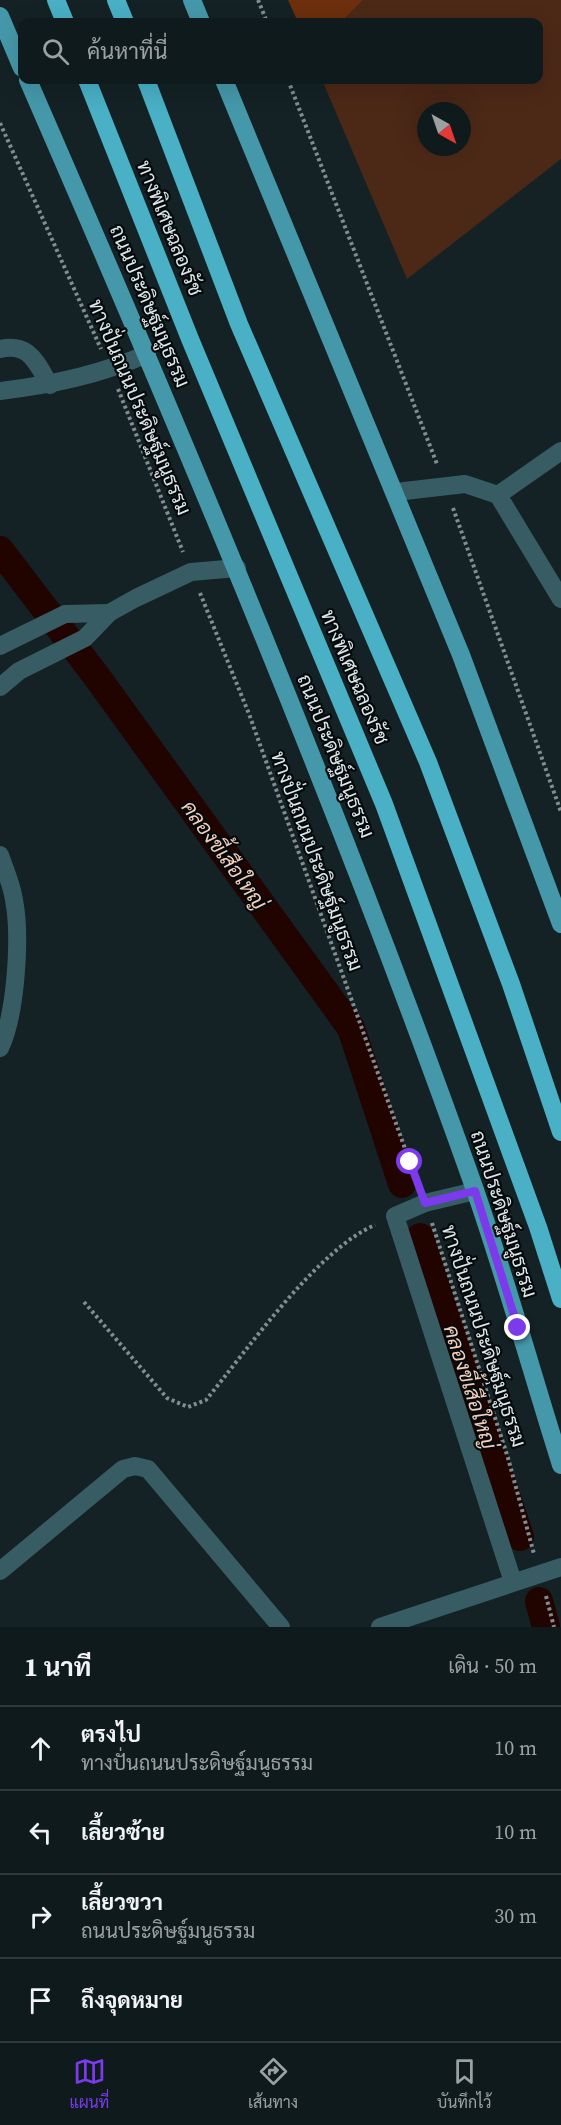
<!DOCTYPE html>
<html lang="th">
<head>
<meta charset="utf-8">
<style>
  body { margin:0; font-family:"Source Serif 4",Sarabun,serif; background:#1d2729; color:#f1f3f6 }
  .compass { position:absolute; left:417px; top:102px; width:54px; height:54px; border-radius:50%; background:#0f1a1c; box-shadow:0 6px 24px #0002; rotate:140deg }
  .stop { position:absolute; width:18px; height:18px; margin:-14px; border:4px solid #7c3aed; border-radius:50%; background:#fff }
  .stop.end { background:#7c3aed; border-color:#fff; box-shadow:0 2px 6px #0008 }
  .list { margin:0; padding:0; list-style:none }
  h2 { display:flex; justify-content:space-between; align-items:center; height:78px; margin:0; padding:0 24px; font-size:26px }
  h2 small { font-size:20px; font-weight:400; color:#9ba1a3 }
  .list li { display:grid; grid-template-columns:39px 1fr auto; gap:18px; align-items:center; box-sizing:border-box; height:84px; padding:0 24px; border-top:2px solid #2f383b }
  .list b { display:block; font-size:22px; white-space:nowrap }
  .list p { margin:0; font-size:20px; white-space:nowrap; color:#9ba1a3 }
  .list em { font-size:20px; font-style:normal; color:#9ba1a3 }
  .icon { flex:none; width:33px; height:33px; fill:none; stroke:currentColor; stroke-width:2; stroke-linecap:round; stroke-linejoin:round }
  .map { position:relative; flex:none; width:561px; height:1627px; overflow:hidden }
  .search { position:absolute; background:#0f1a1c; box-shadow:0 6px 24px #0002; left:18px; right:18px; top:18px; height:66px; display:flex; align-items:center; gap:15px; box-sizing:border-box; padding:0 21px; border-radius:12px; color:#9ba1a3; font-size:22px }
  .sheet { height:414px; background:#0f1a1c }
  nav { display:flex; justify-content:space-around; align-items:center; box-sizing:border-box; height:84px; border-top:2px solid #2f383b; background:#0f1a1c; font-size:16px; color:#9ba1a3 }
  nav a { display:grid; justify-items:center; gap:3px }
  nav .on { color:#7c3aed }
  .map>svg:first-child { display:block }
  .green { fill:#4c2817; fill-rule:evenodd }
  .forest { fill:#6d2f0d }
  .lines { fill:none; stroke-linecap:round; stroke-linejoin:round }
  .canal { stroke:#210300; stroke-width:28 }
  .path { stroke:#828d8f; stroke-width:4; stroke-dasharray:3 3; stroke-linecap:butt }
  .street { stroke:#375c64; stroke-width:18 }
  .primary { stroke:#4598aa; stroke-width:18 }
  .highway { stroke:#49b0c6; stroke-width:18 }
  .route { stroke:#7c3aed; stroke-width:8 }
  .labels { text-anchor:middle; stroke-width:4.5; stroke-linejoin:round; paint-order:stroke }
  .street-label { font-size:20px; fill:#dde6e8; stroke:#050a0c }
  .water-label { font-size:21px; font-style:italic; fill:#f6cebc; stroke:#050a0c }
</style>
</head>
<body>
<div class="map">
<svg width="561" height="1627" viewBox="0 0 561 1627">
  <rect width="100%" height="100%" fill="#142225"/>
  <path class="green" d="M 363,0 L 561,0 L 561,159 L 407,279 L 322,80 L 538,80 L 538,22 L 341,22 ZM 426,111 L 462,111 L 462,147 L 426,147 Z"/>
  <path class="forest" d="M 288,0 L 363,0 L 341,22 L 298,22 Z"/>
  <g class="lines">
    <g class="canal">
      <path d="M 0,550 L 97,677 L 351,1028 L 402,1184"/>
      <path d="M 420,1237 L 520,1537"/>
      <path d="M 539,1601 L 546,1627"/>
    </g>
    <g class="path">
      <path d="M 258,0 L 267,22"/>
      <path d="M 288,80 L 437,464"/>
      <path d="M 0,123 L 101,349"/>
      <path d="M 118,389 L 183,552"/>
      <path d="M 453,508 L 561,812"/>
      <path d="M 200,593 L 249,714 L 417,1182"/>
      <path d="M 432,1223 L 508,1458 L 534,1554"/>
      <path d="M 84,1302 L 167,1398 L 188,1407 L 206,1400 C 247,1350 318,1249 375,1225"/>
      <path d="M 546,1596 L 554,1627"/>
    </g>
    <g class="street">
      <path d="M 0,349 C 30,342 36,363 50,385"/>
      <path d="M 0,391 C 52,385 99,375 147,354"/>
      <path d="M 396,492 L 465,484 L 498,495 L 561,599"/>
      <path d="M 498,495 L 561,451"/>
      <path d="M 0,646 L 65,614 L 109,613"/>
      <path d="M 0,687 L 19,671 L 85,638 L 109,613 L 136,598 L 191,572 L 237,568"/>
      <path d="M 0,855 C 5,870 12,885 14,900 C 21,936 16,1015 0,1048"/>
      <path d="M 475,1191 L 425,1203 L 395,1216 L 513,1582"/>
      <path d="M 0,1571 L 123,1469 L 135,1466 L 148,1469 L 281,1627"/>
      <path d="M 380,1627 L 561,1567"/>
    </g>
    <g class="primary">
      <path d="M 192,0 L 201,22"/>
      <path d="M 0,16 L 22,68"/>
      <path d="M 28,80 C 187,445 341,812 474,1187 C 506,1279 532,1373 561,1465"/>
      <path d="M 224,80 L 461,655 L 561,924"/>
    </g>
    <g class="highway">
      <path d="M 56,0 L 65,22"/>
      <path d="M 116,0 L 125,22"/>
      <path d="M 87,80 L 190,339 L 384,804 L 538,1227 L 561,1299"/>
      <path d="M 146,80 L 239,324 L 428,762 L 511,984 L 561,1132"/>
    </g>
  </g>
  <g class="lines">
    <path class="route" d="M 410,1162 L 425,1203 L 475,1191 L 518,1328"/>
  </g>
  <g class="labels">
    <g class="street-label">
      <text transform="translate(170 228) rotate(68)" y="7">ทางพิเศษฉลองรัช</text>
      <text transform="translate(150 306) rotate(67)" y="7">ถนนประดิษฐ์มนูธรรม</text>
      <text transform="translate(140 407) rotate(67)" y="7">ทางปั่นถนนประดิษฐ์มนูธรรม</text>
      <text transform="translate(355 677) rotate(67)" y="7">ทางพิเศษฉลองรัช</text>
      <text transform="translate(336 756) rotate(68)" y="7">ถนนประดิษฐ์มนูธรรม</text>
      <text transform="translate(317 861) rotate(70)" y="7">ทางปั่นถนนประดิษฐ์มนูธรรม</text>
      <text transform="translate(504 1214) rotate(72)" y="7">ถนนประดิษฐ์มนูธรรม</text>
      <text transform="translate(484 1336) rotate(72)" y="7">ทางปั่นถนนประดิษฐ์มนูธรรม</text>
    </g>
    <g class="water-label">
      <text transform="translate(224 855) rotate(54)" y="7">คลองขี้เสือใหญ่</text>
      <text transform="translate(470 1387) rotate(72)" y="7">คลองขี้เสือใหญ่</text>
    </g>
  </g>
</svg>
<svg class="compass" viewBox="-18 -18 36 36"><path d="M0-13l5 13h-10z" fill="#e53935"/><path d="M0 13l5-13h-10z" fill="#9ba1a3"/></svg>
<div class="stop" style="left:410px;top:1162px"></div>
<div class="stop end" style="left:518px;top:1328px"></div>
<div class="search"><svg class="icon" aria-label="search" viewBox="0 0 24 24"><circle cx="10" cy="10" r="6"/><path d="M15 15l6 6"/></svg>ค้นหาที่นี่</div>
</div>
<section class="sheet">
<h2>1 นาที<small>เดิน · 50 m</small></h2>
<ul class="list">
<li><svg class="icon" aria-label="ahead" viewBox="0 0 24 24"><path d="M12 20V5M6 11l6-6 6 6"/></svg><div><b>ตรงไป</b><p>ทางปั่นถนนประดิษฐ์มนูธรรม</p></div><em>10 m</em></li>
<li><svg class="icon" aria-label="left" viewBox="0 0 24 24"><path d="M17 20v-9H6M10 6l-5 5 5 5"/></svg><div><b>เลี้ยวซ้าย</b></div><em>10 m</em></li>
<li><svg class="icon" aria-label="right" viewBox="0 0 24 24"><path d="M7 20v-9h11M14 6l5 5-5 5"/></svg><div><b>เลี้ยวขวา</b><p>ถนนประดิษฐ์มนูธรรม</p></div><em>30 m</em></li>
<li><svg class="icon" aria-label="arrive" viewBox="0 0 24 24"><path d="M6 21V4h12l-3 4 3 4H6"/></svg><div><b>ถึงจุดหมาย</b></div></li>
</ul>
</section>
<nav>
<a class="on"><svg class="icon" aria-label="map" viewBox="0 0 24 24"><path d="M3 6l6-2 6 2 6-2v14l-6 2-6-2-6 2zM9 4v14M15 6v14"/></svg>แผนที่</a>
<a><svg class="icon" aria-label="directions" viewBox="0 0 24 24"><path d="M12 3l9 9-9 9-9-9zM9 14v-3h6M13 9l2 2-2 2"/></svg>เส้นทาง</a>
<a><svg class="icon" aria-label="saved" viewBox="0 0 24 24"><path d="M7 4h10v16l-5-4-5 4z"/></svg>บันทึกไว้</a>
</nav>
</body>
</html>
